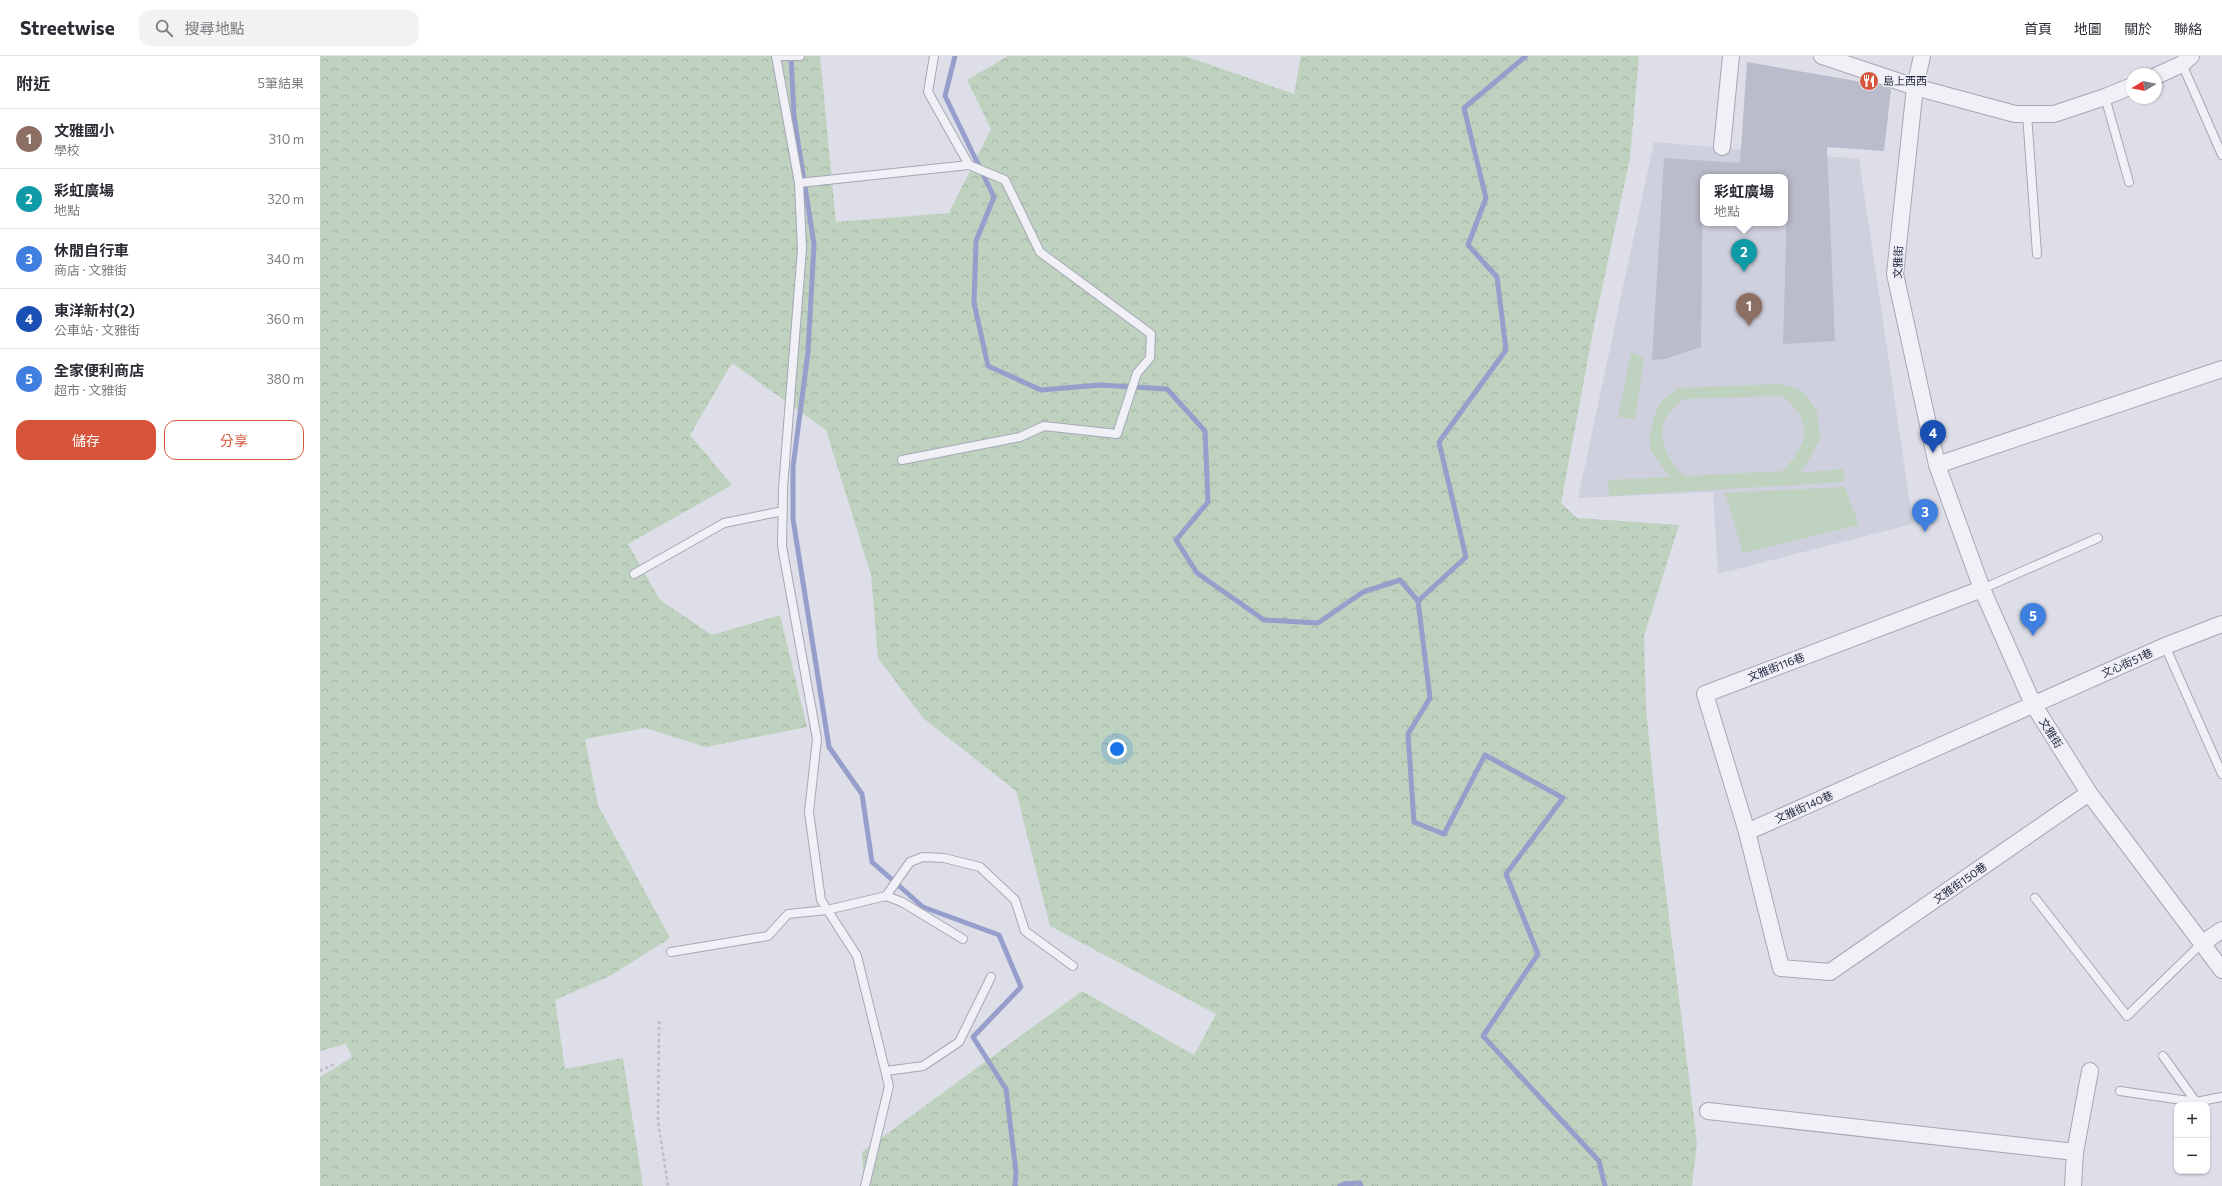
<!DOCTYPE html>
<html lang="zh-TW">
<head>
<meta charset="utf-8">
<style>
  body { margin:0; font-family:Commissioner,"Noto Sans TC",sans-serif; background:#f2f2f3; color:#2b2b33 }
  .controls { position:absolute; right:12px; bottom:12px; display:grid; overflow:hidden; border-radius:8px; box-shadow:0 1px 3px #0004 }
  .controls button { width:36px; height:36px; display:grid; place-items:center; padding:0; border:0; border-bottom:1px solid #e1e1e2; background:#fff; color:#2b2b33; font:20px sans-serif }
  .compass { position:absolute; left:1806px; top:12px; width:36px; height:36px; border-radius:50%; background:#fff; box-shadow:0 1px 3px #0004; rotate:260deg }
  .you { position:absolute; left:797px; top:693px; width:14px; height:14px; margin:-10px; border:3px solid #fff; border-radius:50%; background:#1a73e8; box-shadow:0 0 0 6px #1a73e833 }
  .badge { display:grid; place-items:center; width:26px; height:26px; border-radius:50%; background:#d6553a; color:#fff; font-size:13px; font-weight:700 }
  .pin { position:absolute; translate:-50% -33px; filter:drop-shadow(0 1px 2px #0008) }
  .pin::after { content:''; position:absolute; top:21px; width:14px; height:12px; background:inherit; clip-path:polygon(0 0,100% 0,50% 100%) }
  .popup { position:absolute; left:1380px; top:118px; width:88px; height:52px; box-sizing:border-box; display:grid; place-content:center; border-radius:8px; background:#fff; filter:drop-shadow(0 1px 3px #0005); font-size:13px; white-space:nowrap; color:#7c7c81 }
  .popup b { font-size:15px; color:#2b2b33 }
  .popup::after { content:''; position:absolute; left:50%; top:100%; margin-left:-8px; border:8px solid transparent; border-top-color:#fff }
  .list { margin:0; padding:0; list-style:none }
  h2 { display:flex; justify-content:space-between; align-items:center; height:52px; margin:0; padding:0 16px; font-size:17px }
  h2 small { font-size:13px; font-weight:400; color:#7c7c81 }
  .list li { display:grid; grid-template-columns:26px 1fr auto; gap:12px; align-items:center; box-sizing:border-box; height:60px; padding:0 16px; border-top:1px solid #e1e1e2 }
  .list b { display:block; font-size:15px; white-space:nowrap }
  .list p { margin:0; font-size:13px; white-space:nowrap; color:#7c7c81 }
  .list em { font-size:13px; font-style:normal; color:#7c7c81 }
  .actions { display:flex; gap:8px; padding:12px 16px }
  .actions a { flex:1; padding:9px 0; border:1px solid #d6553a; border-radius:12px; text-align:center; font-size:14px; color:#d6553a }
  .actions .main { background:#d6553a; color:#fff }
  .icon { flex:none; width:22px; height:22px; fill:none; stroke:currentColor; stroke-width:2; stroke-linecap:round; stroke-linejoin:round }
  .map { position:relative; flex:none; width:1902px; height:1130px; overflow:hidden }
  header { display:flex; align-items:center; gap:24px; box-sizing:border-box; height:56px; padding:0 20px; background:#fff; border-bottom:1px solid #e1e1e2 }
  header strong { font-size:19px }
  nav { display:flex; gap:22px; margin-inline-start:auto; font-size:14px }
  .search { width:280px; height:36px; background:#f2f2f3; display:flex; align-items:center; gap:10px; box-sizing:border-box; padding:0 14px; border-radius:12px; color:#7c7c81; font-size:15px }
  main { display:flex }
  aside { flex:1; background:#fff }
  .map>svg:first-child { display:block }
  .built { fill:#cfd0dd; fill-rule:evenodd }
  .forest { fill:url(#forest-crowns) }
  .green { fill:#bed2bf; fill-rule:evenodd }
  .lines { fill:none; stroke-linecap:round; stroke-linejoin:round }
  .stream { stroke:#969ecb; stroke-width:5 }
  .building { fill:#babbcb }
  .service-casing { stroke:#a6a7b6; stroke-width:10 }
  .minor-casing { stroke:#a6a7b6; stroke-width:18 }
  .path { stroke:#bbbcc7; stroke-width:2.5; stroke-dasharray:3 3; stroke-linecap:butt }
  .service { stroke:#f0f0f6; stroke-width:8 }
  .minor { stroke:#f0f0f6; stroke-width:16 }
  .labels { text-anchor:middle; stroke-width:3; stroke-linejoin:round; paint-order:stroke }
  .poi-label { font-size:11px; fill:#262740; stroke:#edeef6; text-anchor:start }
  .street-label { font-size:11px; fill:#262740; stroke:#edeef6 }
</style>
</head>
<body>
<header>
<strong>Streetwise</strong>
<div class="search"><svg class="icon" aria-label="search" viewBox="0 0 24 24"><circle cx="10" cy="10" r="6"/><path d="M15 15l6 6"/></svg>搜尋地點</div>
<nav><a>首頁</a><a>地圖</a><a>關於</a><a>聯絡</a></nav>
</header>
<main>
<aside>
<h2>附近<small>5筆結果</small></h2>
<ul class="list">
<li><span class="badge" style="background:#8d6e63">1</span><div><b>文雅國小</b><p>學校</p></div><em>310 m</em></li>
<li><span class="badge" style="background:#0f9aa8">2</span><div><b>彩虹廣場</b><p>地點</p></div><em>320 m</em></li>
<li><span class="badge" style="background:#3f7fe0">3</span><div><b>休閒自行車</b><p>商店 · 文雅街</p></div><em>340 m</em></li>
<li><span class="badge" style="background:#1a4fb4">4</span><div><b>東洋新村(2)</b><p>公車站 · 文雅街</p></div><em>360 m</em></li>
<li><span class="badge" style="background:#3f7fe0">5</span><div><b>全家便利商店</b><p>超市 · 文雅街</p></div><em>380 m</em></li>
</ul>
<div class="actions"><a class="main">儲存</a><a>分享</a></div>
</aside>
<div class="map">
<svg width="1902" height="1130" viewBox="0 0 1902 1130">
  <defs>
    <pattern id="forest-crowns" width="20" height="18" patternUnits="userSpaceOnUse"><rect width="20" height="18" fill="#bed2bf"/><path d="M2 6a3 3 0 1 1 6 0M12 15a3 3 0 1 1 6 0" fill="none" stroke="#a3b4a5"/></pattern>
  </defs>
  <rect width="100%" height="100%" fill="#dddee8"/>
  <path class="built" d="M 1334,86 L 1539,103 L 1593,468 L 1398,518 L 1393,436 L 1258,442 ZM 1383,121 L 1465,121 L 1465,167 L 1383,167 Z"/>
  <path class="forest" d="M 0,0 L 500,0 L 516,166 L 629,157 L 671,73 L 647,24 L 688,0 L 865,0 L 974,38 L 981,0 L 1319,0 L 1310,102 L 1275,265 L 1241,447 L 1257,462 L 1359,469 L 1324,580 L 1326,653 L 1339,781 L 1377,1087 L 1372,1130 L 544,1130 L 542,1096 L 762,935 L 874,999 L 896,958 L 730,870 L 696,735 L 603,662 L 558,602 L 551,519 L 506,374 L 412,307 L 370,379 L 412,429 L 308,488 L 340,544 L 392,579 L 460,559 L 487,671 L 386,691 L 325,672 L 265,683 L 278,749 L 350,882 L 290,920 L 235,944 L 245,1013 L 303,1002 L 323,1130 L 0,1130 L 0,1021 L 32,1001 L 26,988 L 0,995 Z"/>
  <g class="green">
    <path d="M 1311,296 L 1324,302 L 1315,363 L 1298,361 Z"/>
    <path d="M 1462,328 L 1482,335 L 1497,355 L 1500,384 L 1485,410 L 1479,417 L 1523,413 L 1524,426 L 1289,440 L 1288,424 L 1350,421 L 1331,395 L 1329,381 L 1336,355 L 1343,344 L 1358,332 ZM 1463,340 C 1494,367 1489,386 1463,415 L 1364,420 C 1339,395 1331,365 1364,343 Z"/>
    <path d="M 1525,431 L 1539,469 L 1423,497 L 1405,437 Z"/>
  </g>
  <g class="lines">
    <g class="stream">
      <path d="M 471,0 L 474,61 L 494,188 L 488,296 L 473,411 L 473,463 L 509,691 L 542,738 L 552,806 L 603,851 L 679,879 L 701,931 L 653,981 L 686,1033 L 696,1116 L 695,1130"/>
      <path d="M 635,0 L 625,40 L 674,141 L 656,185 L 654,247 L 668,310 L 721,334 L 781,329 L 847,333 L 885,375 L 888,446 L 856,484 L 877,517 L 944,564 L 998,567 L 1043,536 L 1080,524 L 1098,545"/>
      <path d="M 1206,0 L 1144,52 L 1166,142 L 1148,189 L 1177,221 L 1186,294 L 1119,386 L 1146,501 L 1098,545 L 1110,642 L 1088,678 L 1094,766 L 1124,778 L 1165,699 L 1243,742 L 1186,818 L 1218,898 L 1163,980 L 1279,1105 L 1285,1130"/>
      <path d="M 1020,1130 L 1024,1128 L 1040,1127 L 1041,1130"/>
    </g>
  </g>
  <path class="building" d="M 1427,6 L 1559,29 L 1571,33 L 1564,95 L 1507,91 L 1515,285 L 1463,288 L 1467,151 L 1465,151 L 1465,121 L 1383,121 L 1381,291 L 1345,303 L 1332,304 L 1344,102 L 1420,107 Z"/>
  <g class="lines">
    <defs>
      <g id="service">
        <path d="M 456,0 L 479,127 L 482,193 L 463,432 L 462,490 L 497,683 L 489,756 L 501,844 L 537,900 L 569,1030 L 545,1130"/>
        <path d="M 456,0 L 480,0"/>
        <path d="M 614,0 L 608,36 L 649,109"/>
        <path d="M 1862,8 L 1902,99"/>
        <path d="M 1785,41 L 1809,126"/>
        <path d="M 1707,58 L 1717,198"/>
        <path d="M 479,127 L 649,109 L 685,124 L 720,196 L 831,278 L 830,302 L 817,317 L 797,378 L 724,370 L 700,381 L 582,404"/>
        <path d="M 314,518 L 404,467 L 463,455"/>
        <path d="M 1662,533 L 1778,482"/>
        <path d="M 1845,590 L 1902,718"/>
        <path d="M 566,840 L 590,806 L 603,801 L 624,802 L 660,811 L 695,844 L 705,875 L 753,910"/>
        <path d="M 1715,842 L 1807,960 L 1881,888"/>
        <path d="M 351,896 L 448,880 L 468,858 L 507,854 L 566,840 L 582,846 L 643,883"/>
        <path d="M 1843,1000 L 1876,1046"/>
        <path d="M 566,1015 L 603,1010 L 639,986 L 671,921"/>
        <path d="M 1800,1035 L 1876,1046 L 1902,1041"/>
      </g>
      <g id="minor">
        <path d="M 1502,0 L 1595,31 L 1695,58 L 1734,58 L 1785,41 L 1812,30"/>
        <path d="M 1602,0 L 1595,31 L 1575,218 L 1617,409 L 1662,533 L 1713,648 L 1769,737 L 1902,914"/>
        <path d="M 1836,20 L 1862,8 L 1871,0"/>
        <path d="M 1402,91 L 1411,0"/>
        <path d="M 1617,409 L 1902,313"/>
        <path d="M 1769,737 L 1510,916 L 1461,912 L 1427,776 L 1845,590 L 1902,568"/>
        <path d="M 1427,776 L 1385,638 L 1662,533"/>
        <path d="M 1881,888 L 1902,874"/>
        <path d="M 1388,1055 L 1755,1096"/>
        <path d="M 1753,1130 L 1755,1096 L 1770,1015"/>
      </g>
    </defs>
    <use href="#service" class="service-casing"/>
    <use href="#minor" class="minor-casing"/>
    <g class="path">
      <path d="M 339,965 L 338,1065 L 348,1130"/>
      <path d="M 0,1015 L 14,1008"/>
    </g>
    <use href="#service" class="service"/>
    <use href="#minor" class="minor"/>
  </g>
  <defs>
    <symbol id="restaurant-disc" viewBox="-11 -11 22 22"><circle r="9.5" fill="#d6553a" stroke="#edeef6"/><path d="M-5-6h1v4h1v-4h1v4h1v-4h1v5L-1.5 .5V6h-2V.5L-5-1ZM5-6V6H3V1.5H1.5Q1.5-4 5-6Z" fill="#fff"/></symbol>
  </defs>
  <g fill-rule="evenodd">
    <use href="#restaurant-disc" x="1538" y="14" width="22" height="22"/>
  </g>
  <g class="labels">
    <g class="poi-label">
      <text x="1563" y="29">島上西西</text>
    </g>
    <g class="street-label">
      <text transform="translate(1578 206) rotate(-88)" y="4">文雅街</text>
      <text transform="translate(1807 607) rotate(-24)" y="4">文心街51巷</text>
      <text transform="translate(1456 611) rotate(-21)" y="4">文雅街116巷</text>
      <text transform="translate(1731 677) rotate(58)" y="4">文雅街</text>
      <text transform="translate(1484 751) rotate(-24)" y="4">文雅街140巷</text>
      <text transform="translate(1640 827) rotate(-35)" y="4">文雅街150巷</text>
    </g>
  </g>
</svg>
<div class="controls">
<button>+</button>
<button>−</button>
</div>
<svg class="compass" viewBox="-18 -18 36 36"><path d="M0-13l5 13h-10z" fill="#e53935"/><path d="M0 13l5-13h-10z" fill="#7c7c81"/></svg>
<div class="you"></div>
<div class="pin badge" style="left:1429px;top:270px;background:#8d6e63">1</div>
<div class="pin badge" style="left:1424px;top:216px;background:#0f9aa8">2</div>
<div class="popup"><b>彩虹廣場</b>地點</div>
<div class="pin badge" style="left:1605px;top:476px;background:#3f7fe0">3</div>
<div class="pin badge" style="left:1613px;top:397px;background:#1a4fb4">4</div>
<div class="pin badge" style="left:1713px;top:580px;background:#3f7fe0">5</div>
</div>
</main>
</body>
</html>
